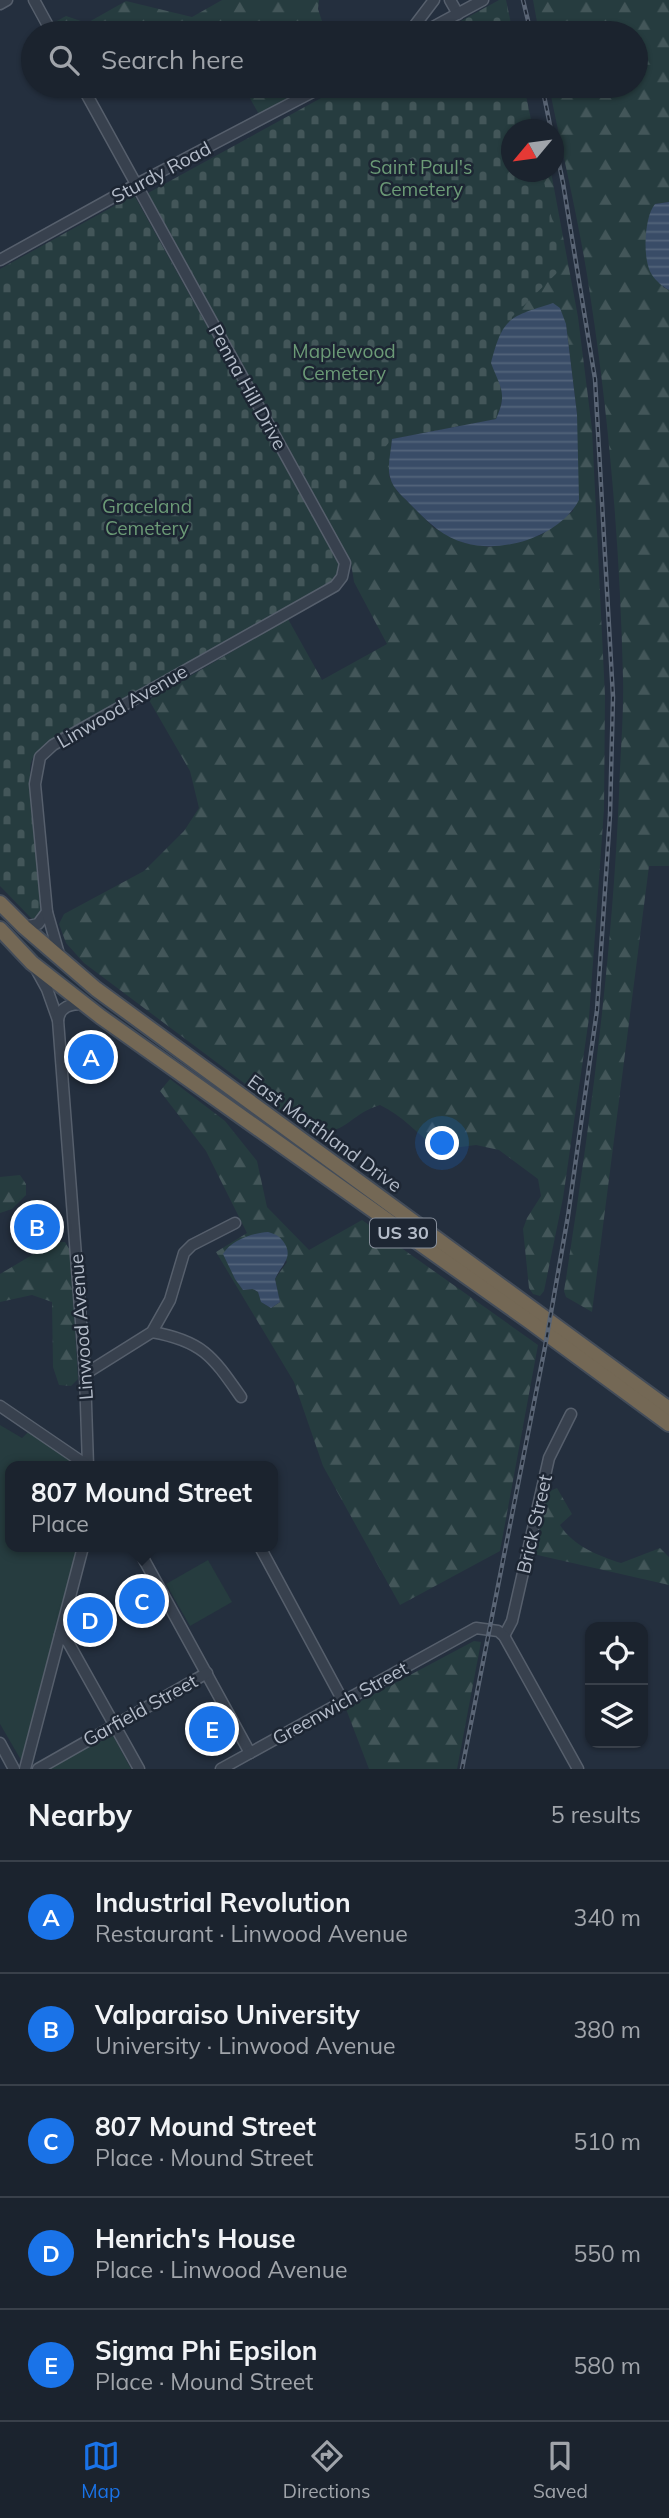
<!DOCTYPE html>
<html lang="en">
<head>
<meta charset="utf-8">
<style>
  body { margin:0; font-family:Mulish,sans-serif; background:#242b36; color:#f1f3f6 }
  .controls { position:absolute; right:21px; bottom:21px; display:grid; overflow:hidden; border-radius:14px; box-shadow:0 2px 5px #0004 }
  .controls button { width:63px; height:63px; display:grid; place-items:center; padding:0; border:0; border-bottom:2px solid #39404a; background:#1b232e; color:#f1f3f6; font:35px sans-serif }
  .compass { position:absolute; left:501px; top:119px; width:63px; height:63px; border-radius:50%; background:#1b232e; box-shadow:0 2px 5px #0004; rotate:241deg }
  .you { position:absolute; left:443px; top:1144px; width:24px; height:24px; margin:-18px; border:5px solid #fff; border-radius:50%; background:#1a73e8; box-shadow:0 0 0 10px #1a73e833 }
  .badge { display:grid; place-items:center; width:46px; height:46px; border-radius:50%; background:#1a73e8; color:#fff; font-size:23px; font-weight:700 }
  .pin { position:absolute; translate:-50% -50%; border:4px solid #fff; box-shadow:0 2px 7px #0006 }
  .popup { position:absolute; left:5px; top:1461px; width:273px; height:91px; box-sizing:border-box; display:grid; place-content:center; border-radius:14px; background:#1b232e; filter:drop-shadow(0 2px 5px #0005); font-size:23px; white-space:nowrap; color:#a0a4aa }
  .popup b { font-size:26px; color:#f1f3f6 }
  .popup::after { content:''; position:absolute; left:50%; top:100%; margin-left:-14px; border:14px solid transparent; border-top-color:#1b232e }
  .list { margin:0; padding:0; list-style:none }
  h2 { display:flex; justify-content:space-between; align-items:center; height:91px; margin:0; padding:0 28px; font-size:30px }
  h2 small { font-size:23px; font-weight:400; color:#a0a4aa }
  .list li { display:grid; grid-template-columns:46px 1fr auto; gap:21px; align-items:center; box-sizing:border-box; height:112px; padding:0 28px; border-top:2px solid #39404a }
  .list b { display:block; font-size:26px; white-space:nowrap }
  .list p { margin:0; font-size:23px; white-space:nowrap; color:#a0a4aa }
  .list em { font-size:23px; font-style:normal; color:#a0a4aa }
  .icon { flex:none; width:38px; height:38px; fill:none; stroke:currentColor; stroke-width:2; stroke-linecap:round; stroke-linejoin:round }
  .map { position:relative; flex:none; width:669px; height:1769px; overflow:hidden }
  .search { position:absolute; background:#1b232e; box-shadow:0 2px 5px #0004; left:21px; right:21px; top:21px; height:77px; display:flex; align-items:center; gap:18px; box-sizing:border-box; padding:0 24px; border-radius:38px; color:#a0a4aa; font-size:26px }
  .sheet { height:651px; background:#1b232e }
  nav { display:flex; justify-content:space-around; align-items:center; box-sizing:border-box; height:98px; border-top:2px solid #39404a; background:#1b232e; font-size:19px; color:#a0a4aa }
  nav a { display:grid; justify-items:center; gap:4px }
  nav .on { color:#1a73e8 }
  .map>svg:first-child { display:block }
  .green { fill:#263c3f }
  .forest { fill:url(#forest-firs); fill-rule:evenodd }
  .cemetery { fill:url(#cemetery-stones) }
  .water { fill:url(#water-rules) }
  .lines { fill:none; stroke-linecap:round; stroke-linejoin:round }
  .minor-casing { stroke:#565f6c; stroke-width:13 }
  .highway-casing { stroke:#434c59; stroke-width:18 }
  .minor { stroke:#38414e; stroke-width:10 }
  .highway { stroke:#746855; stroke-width:14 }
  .rail-casing { stroke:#5a6575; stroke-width:4.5 }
  .rail { stroke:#1d2633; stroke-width:2; stroke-dasharray:5; stroke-linecap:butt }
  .labels { text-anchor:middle; stroke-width:5; stroke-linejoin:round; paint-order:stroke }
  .shield { fill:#1d2633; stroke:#878f9c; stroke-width:2 }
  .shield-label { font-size:18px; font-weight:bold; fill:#b4bcc9 }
  .park-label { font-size:19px; fill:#6b9a76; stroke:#1d2633 }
  .street-label { font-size:19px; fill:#b4bcc9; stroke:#1d2633 }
</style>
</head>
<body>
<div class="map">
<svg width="669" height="1769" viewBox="0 0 669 1769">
  <defs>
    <pattern id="forest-firs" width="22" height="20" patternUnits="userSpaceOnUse" patternTransform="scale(1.75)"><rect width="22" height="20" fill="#263c3f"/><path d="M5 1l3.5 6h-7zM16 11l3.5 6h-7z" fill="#435659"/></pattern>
    <pattern id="cemetery-stones" width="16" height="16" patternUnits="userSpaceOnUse" patternTransform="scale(1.75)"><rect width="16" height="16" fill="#263c3f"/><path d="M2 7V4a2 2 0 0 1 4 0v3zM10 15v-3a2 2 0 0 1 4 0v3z" fill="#435659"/></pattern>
    <pattern id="water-rules" width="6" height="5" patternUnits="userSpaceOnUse" patternTransform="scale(1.75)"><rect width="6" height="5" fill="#394c67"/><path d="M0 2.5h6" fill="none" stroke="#53647b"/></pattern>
  </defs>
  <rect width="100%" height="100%" fill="#242f3e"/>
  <g class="green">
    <path d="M 0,1425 L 22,1438 L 28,1432 L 67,1456 L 75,1466 L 11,1466 L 11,1547 L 77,1547 L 21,1760 L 0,1724 Z"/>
    <path d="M 208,1560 L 232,1602 L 190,1626 L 166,1584 Z"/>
    <path d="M 111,1732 L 131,1769 L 47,1769 Z"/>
  </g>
  <g class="forest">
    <path d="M 222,0 L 319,0 L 318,9 L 326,33 L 126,33 L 120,28 L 101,33 L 64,33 L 53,23 L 66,16 L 87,23 L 126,1 L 192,17 Z"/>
    <path d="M 533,0 L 669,0 L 669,202 L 655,204 L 663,287 L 669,290 L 669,866 L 649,866 L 592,1312 L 566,1297 L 564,1291 C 590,1126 612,961 619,794 C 620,755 624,716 623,678 C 620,552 610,426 591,301 C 581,229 563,157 549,86 L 636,86 L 636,33 L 539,33 Z"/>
    <path d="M 243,86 L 315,86 L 260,116 Z"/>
    <path d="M 528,172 L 551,172 L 578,317 L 592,429 L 605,696 L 604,809 L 589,1018 L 563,1198 L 544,1291 L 540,1296 L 533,1294 L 529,1288 L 523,1229 L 527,1218 L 541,1196 L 538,1179 L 499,1150 L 476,1145 L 438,1150 C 418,1134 403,1116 380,1105 C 344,1116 345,1143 300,1125 L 84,963 L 66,943 L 59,924 L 64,914 L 144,871 L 184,831 L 199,808 L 190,771 L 149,700 L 288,619 L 322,680 L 387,644 L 354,582 L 351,563 L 326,516 L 363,180 ZM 566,324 L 577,414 L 573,511 L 541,535 L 516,542 L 489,547 L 465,543 L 434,528 L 397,491 L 389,476 L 392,439 L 496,419 C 503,403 505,393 497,377 Z"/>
    <path d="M 170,1079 L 225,1121 L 257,1161 L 267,1207 L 309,1250 L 362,1220 L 538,1345 L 500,1551 L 400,1605 L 323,1466 L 294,1382 L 216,1252 L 247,1233 L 206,1151 L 160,1091 ZM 268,1232 L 287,1262 L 275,1279 L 280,1302 L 271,1308 L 261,1302 L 258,1292 L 253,1289 L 243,1290 L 232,1273 L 245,1238 Z"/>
    <path d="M 20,1175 L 26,1184 L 26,1195 L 12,1209 L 0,1213 L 0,1177 Z"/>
    <path d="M 54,1242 L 65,1242 L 70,1250 L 78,1379 L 71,1386 L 59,1385 L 53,1367 L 52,1302 L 32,1295 L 0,1302 L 0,1274 Z"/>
    <path d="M 557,1488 L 572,1514 L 560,1525 C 573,1546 599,1556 621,1563 L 660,1548 L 669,1557 L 669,1585 L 533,1554 L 545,1493 Z"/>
    <path d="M 474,1641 L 481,1642 L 457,1769 L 369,1769 L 346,1709 Z"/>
  </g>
  <g class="cemetery">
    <path d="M 499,0 L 506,0 L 513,33 L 439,33 Z"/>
    <path d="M 343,86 L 524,86 L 533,129 L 512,130 L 512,172 L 542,172 L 562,268 L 512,317 L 496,419 L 392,439 L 326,516 L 148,193 Z"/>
    <path d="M 134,195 L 340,565 L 337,576 L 329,585 L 44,745 C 35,753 30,759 30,771 L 42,913 L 37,919 L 32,919 L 0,886 L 0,269 Z"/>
  </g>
  <g class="water">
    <path d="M 669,202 L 669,290 C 663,287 656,281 652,275 C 642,260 644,217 655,204 Z"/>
    <path d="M 553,303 L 560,308 L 566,324 L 577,414 L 579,500 C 560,536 504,554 465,543 C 443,537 429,523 413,507 C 405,498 393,490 390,477 C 387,467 391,451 392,439 L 496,419 C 508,393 500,387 491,363 C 503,316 510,317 553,303 Z"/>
    <path d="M 268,1232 C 275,1234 278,1235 283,1241 C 295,1257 281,1265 275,1279 L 280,1302 L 271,1308 L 261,1302 L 258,1292 L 253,1289 L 243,1290 L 235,1279 L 223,1254 C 231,1240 253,1233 268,1232 Z"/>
  </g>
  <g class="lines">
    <defs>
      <g id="minor">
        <path d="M 34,0 L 52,33"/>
        <path d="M 450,0 L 458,14"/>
        <path d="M 0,4 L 7,0"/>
        <path d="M 409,33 L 434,0"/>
        <path d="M 422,33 L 483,0"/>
        <path d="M 0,260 L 137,184 L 324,86"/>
        <path d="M 24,927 L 38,924 L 47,912"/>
        <path d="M 59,954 L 47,912 L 35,784 L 40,757 L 53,745 L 335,586 L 342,577 L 345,563 L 82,86"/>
        <path d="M 36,969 L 47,989 L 58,1020 L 85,1374 L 88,1466"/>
        <path d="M 58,1020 C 60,1006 71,1004 83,1004"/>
        <path d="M 152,1332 C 203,1341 213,1357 241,1397"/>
        <path d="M 85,1374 L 152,1332 L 170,1300 L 184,1253 L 192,1245 L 235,1223"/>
        <path d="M 0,1406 L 88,1466"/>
        <path d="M 137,1547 L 250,1753"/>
        <path d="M 260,1547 L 343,1701"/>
        <path d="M 60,1635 L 68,1642 L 139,1769"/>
        <path d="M 504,1636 L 512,1621 L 549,1458 L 571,1414"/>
        <path d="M 0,1743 L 14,1769"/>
        <path d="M 25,1769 L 83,1547"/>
        <path d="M 38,1769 L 207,1673"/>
        <path d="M 221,1769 L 476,1628 L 498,1631 L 504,1636 L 578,1769"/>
      </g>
      <g id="highway">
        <path d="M 0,903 L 24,927 L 96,989 L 669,1409"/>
        <path d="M 0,929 L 32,963 L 101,1017 L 529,1321 L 669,1424"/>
      </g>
    </defs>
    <use href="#minor" class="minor-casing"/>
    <use href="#highway" class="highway-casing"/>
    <use href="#minor" class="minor"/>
    <use href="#highway" class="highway"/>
    <defs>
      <g id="rail">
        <path d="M 523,0 L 531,33"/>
        <path d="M 542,86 L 551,130"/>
        <path d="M 462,1769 L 545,1347 L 568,1216 L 597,1010 L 610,815 L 613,697 L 595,379 L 563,183 L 554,139"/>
      </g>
    </defs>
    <use href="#rail" class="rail-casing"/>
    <use href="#rail" class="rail"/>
  </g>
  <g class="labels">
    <rect class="shield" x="370" y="1218.5" width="66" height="29" rx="5"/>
    <g class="shield-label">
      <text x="403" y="1239">US 30</text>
    </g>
    <g class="park-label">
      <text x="421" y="174">Saint Paul's<tspan x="421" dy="22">Cemetery</tspan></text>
      <text x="344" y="358">Maplewood<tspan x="344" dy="22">Cemetery</tspan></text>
      <text x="147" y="513">Graceland<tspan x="147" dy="22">Cemetery</tspan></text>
    </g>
    <g class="street-label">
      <text transform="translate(161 172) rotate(-28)" y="7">Sturdy Road</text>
      <text transform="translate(248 387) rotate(61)" y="7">Penna Hill Drive</text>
      <text transform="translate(122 706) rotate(-30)" y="7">Linwood Avenue</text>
      <text transform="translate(325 1133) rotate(36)" y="7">East Morthland Drive</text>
      <text transform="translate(81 1327) rotate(-94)" y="7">Linwood Avenue</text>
      <text transform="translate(534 1524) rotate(-77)" y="7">Brick Street</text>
      <text transform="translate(340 1703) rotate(-29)" y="7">Greenwich Street</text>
      <text transform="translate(140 1710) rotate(-29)" y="7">Garfield Street</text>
    </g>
  </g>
</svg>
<div class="controls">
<button><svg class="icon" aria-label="locate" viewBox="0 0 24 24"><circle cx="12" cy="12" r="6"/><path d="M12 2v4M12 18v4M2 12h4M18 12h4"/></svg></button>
<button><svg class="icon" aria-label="layers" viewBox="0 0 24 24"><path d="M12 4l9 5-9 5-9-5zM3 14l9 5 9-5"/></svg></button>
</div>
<svg class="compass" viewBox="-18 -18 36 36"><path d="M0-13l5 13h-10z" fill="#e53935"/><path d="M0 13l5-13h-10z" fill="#a0a4aa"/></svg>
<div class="you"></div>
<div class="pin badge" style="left:91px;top:1057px">A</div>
<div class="pin badge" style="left:37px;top:1227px">B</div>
<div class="pin badge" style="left:142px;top:1601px">C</div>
<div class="popup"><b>807 Mound Street</b>Place</div>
<div class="pin badge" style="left:90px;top:1620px">D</div>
<div class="pin badge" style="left:212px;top:1729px">E</div>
<div class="search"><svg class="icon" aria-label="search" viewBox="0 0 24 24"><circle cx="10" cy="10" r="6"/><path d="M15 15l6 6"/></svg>Search here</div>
</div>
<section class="sheet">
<h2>Nearby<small>5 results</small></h2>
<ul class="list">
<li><span class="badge">A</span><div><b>Industrial Revolution</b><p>Restaurant · Linwood Avenue</p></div><em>340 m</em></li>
<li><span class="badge">B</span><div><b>Valparaiso University</b><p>University · Linwood Avenue</p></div><em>380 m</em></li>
<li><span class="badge">C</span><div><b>807 Mound Street</b><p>Place · Mound Street</p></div><em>510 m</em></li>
<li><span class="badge">D</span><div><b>Henrich's House</b><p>Place · Linwood Avenue</p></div><em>550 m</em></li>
<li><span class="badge">E</span><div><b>Sigma Phi Epsilon</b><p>Place · Mound Street</p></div><em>580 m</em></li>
</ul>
</section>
<nav>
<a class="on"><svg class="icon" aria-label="map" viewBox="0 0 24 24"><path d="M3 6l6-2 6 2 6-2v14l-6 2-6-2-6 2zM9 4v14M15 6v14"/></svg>Map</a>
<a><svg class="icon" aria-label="directions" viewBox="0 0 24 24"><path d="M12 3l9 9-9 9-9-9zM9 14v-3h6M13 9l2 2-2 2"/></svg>Directions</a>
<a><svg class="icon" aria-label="saved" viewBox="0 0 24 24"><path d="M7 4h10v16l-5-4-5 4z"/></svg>Saved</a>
</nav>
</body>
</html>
